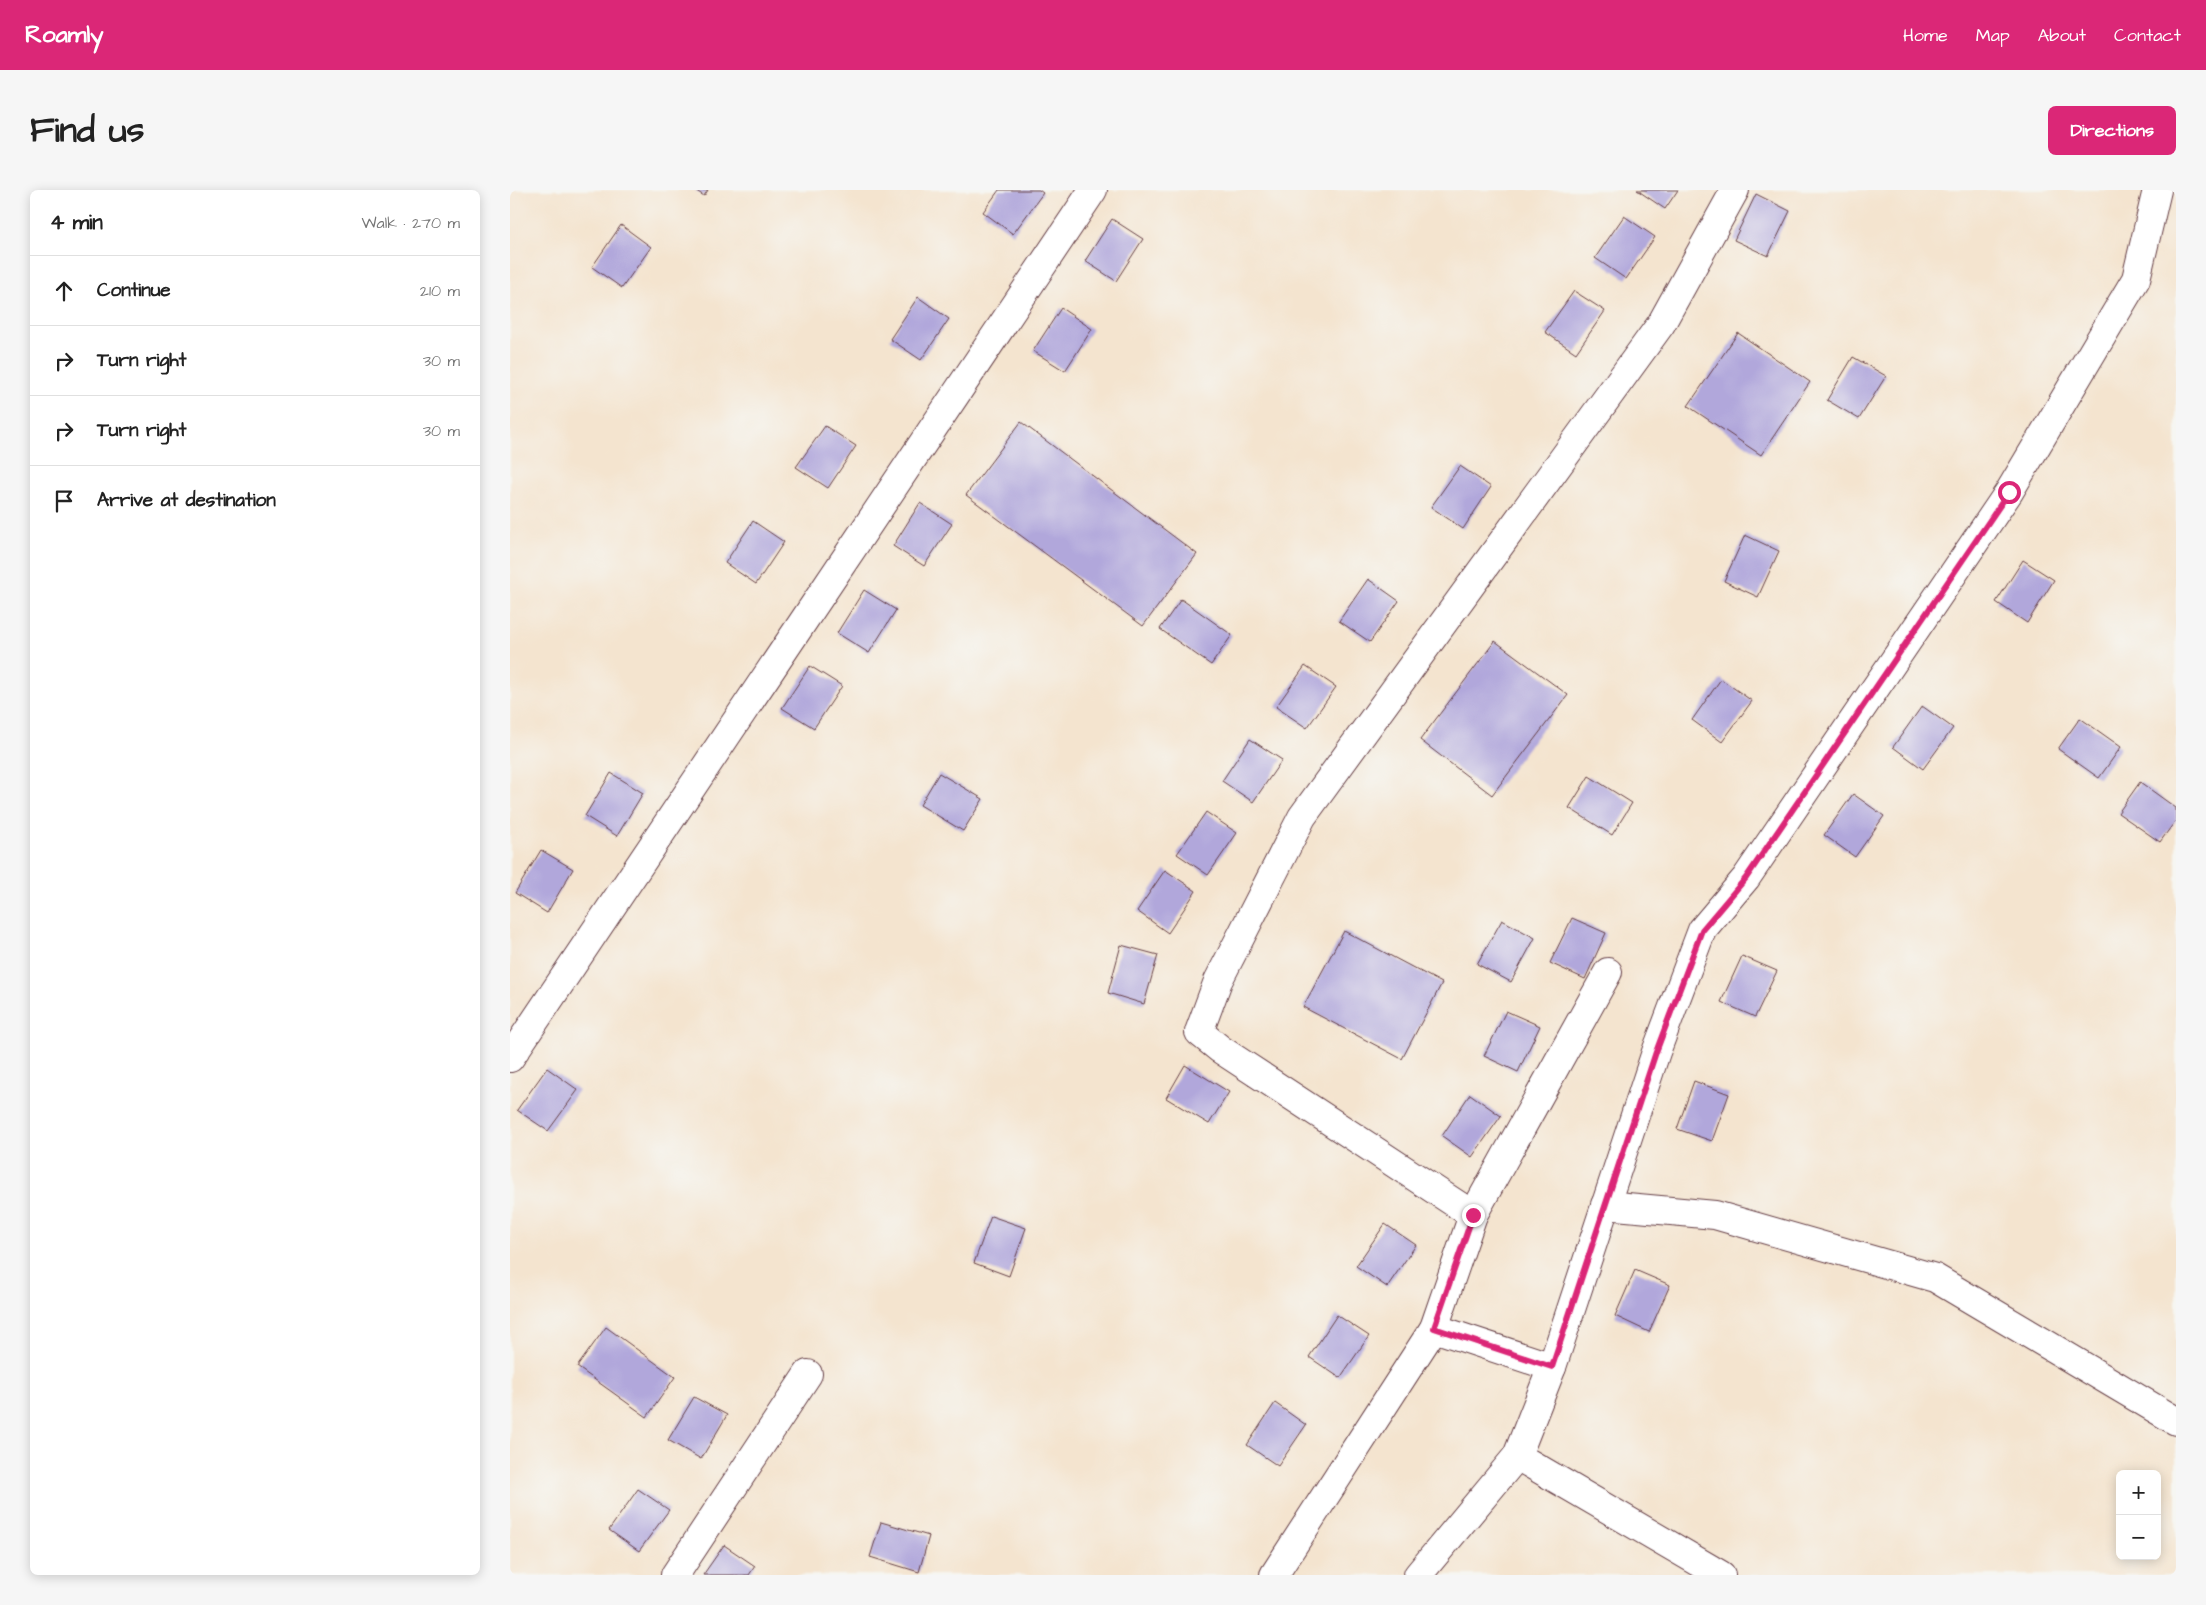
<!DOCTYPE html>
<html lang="en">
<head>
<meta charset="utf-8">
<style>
  body { margin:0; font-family:"Architects Daughter",sans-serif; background:#f6f6f6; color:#222 }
  .controls { position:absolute; right:15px; bottom:15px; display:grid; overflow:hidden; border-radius:8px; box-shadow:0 2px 12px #0003 }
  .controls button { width:45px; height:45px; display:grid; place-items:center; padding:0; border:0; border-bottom:1px solid #e0e0e0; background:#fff; color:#222; font:25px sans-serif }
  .stop { position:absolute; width:15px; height:15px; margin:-11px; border:4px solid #db2777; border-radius:50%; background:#fff }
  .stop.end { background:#db2777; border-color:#fff; box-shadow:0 1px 5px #0008 }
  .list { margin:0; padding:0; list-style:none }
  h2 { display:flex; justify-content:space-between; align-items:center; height:65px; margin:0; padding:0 20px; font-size:21px }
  h2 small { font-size:16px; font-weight:400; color:#767676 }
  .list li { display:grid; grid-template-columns:32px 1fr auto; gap:15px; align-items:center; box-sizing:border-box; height:70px; padding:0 20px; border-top:1px solid #e0e0e0 }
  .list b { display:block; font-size:19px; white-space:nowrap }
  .list em { font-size:16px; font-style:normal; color:#767676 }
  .icon { flex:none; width:28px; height:28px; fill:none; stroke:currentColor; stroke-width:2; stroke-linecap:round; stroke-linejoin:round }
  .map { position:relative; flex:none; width:1666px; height:1385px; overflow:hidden; border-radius:8px }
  header { display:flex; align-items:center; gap:30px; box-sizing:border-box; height:70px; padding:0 25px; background:#db2777; color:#fff }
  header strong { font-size:24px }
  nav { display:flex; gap:28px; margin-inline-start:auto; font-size:18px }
  .intro { display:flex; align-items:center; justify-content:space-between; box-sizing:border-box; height:120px; padding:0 30px }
  h1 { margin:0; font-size:35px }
  .button { padding:12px 22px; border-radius:8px; background:#db2777; color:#fff; font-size:18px; font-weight:700 }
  main { display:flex; gap:30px; padding:0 30px }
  aside { flex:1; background:#fff; border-radius:8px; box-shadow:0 2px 12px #0003 }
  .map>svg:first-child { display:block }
  .building { fill:#b1a7db }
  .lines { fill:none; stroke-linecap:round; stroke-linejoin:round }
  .minor-casing { stroke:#643d44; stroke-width:30 }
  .minor { stroke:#fff; stroke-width:28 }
  .route { stroke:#db2777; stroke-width:6 }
</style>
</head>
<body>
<header>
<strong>Roamly</strong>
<nav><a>Home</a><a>Map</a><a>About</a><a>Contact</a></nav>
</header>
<div class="intro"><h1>Find us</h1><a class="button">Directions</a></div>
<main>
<aside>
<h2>4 min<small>Walk · 270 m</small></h2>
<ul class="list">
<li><svg class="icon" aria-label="ahead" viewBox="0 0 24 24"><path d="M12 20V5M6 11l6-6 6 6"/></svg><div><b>Continue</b></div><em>210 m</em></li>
<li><svg class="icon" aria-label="right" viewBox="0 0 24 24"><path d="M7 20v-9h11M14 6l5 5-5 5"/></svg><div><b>Turn right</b></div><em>30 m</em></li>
<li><svg class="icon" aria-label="right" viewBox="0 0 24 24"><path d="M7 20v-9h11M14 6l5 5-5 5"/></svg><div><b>Turn right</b></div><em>30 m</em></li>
<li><svg class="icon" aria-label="arrive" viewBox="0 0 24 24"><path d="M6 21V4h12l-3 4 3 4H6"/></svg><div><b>Arrive at destination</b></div></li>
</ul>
</aside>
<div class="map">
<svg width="1666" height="1385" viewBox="0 0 1666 1385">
  <rect width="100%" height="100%" fill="#f6f6f2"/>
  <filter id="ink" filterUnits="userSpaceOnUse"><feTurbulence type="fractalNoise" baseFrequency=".02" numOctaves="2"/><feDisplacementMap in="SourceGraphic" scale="10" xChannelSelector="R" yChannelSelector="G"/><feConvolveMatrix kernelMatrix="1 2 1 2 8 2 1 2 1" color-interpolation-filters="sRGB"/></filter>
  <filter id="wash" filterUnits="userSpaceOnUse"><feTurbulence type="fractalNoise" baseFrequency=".0096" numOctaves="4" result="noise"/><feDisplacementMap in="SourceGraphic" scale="20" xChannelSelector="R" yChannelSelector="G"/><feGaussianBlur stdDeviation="1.12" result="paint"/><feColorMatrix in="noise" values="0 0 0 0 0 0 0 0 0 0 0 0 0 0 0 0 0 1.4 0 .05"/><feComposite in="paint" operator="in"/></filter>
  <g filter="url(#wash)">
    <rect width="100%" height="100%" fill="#f4e4cf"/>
    <g id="blocks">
      <g class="building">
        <path d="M 185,0 L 198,0 L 194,6 Z"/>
        <path d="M 489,0 L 529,0 L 533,3 L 503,44 L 473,22 Z"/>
        <path d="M 1127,0 L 1168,0 L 1155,19 Z"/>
        <path d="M 1246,4 L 1280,21 L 1258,66 L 1224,50 Z"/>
        <path d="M 1114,26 L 1145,47 L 1116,89 L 1085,68 Z"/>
        <path d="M 602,29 L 633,49 L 606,91 L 575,71 Z"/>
        <path d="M 111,35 L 141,57 L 112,98 L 82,77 Z"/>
        <path d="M 1064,101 L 1095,121 L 1066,163 L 1035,142 Z"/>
        <path d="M 408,107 L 439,129 L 411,170 L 380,149 Z"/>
        <path d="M 551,118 L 582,139 L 555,181 L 523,161 Z"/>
        <path d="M 1228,143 L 1300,192 L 1251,265 L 1178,216 Z"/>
        <path d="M 1343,167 L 1376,186 L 1349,229 L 1317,210 Z"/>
        <path d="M 511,232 L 687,364 L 633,436 L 456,305 Z"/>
        <path d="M 315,236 L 346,256 L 318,298 L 286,277 Z"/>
        <path d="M 950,276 L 981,297 L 953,339 L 921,317 Z"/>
        <path d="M 410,313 L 442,334 L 414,376 L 383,356 Z"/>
        <path d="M 243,331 L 274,352 L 246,394 L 215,373 Z"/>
        <path d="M 1235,345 L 1269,361 L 1248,407 L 1214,391 Z"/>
        <path d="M 1513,370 L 1544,390 L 1517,433 L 1486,412 Z"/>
        <path d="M 858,389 L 889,411 L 860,452 L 829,431 Z"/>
        <path d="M 354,400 L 386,420 L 359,463 L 327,443 Z"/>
        <path d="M 671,409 L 722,445 L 701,475 L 650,439 Z"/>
        <path d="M 985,451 L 1058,505 L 982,605 L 910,550 Z"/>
        <path d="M 300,476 L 332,496 L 304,538 L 272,518 Z"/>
        <path d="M 795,476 L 826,497 L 797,538 L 766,517 Z"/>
        <path d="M 1211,489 L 1242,511 L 1212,552 L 1182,530 Z"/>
        <path d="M 1412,516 L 1443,538 L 1413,579 L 1383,557 Z"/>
        <path d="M 1570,528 L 1611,557 L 1589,588 L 1548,559 Z"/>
        <path d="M 740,549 L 772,570 L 743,612 L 712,591 Z"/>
        <path d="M 101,583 L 133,603 L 107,646 L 75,626 Z"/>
        <path d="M 429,583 L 473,609 L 453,641 L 410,615 Z"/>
        <path d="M 1079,586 L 1122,613 L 1102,645 L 1059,618 Z"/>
        <path d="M 1630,592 L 1666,618 L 1666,630 L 1650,652 L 1608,623 Z"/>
        <path d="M 1343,604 L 1374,626 L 1345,667 L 1314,645 Z"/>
        <path d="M 696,622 L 727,643 L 698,685 L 667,664 Z"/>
        <path d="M 31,660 L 63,679 L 37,723 L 5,703 Z"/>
        <path d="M 655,680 L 686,701 L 658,743 L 627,721 Z"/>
        <path d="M 1062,728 L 1096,743 L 1075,789 L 1040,773 Z"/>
        <path d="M 992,730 L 1025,748 L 1001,792 L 967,774 Z"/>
        <path d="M 834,741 L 932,793 L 892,869 L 793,817 Z"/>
        <path d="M 611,755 L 648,765 L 634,814 L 598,803 Z"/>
        <path d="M 1232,766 L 1267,781 L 1245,827 L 1211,812 Z"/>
        <path d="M 996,821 L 1030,836 L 1008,882 L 974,866 Z"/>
        <path d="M 675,875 L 719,902 L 699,934 L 656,908 Z"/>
        <path d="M 37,878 L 68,900 L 38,941 L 7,920 Z"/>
        <path d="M 1184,891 L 1219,904 L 1202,951 L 1167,939 Z"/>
        <path d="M 960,904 L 991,926 L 962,967 L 932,946 Z"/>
        <path d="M 481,1026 L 516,1038 L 499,1086 L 464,1073 Z"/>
        <path d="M 875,1034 L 906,1055 L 877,1097 L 846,1076 Z"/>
        <path d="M 1125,1080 L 1160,1095 L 1139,1142 L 1105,1126 Z"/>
        <path d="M 827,1125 L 859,1146 L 830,1188 L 799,1167 Z"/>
        <path d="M 96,1137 L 165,1187 L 137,1227 L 67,1177 Z"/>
        <path d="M 184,1207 L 217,1225 L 191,1269 L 158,1250 Z"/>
        <path d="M 765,1213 L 796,1235 L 768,1276 L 737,1255 Z"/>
        <path d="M 128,1299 L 159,1320 L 129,1361 L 99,1340 Z"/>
        <path d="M 371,1332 L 419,1346 L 409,1382 L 360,1367 Z"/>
        <path d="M 214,1355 L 245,1376 L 239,1385 L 193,1385 Z"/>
      </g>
    </g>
  </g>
  <g filter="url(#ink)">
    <use href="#blocks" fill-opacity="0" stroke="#643d44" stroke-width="1"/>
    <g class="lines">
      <defs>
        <g id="minor">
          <path d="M 0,868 L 583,0"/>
          <path d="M 1095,1015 L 1205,1025 L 1425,1088 L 1666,1231"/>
          <path d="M 963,1025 L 710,859 L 689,842 L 708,791 L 792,627 L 1151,134 L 1225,0"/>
          <path d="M 924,1138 L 1042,1177"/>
          <path d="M 1007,1266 L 1211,1385"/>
          <path d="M 165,1385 L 298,1184"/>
          <path d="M 764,1385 L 924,1138 L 963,1025 L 1098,782"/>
          <path d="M 908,1385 L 1007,1266 L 1042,1177 L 1146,862 L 1192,740 L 1236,688 L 1499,302 L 1626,89 L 1647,0"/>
        </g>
      </defs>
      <use href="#minor" class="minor-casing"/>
      <use href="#minor" class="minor"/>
    </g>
  </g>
  <g class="lines" filter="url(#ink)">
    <path class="route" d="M 963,1025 L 924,1138 L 1042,1177 L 1146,862 L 1192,740 L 1236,688 L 1499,302"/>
  </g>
</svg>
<div class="controls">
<button>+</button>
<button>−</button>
</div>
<div class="stop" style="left:1499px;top:302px"></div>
<div class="stop end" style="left:963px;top:1025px"></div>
</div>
</main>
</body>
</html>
